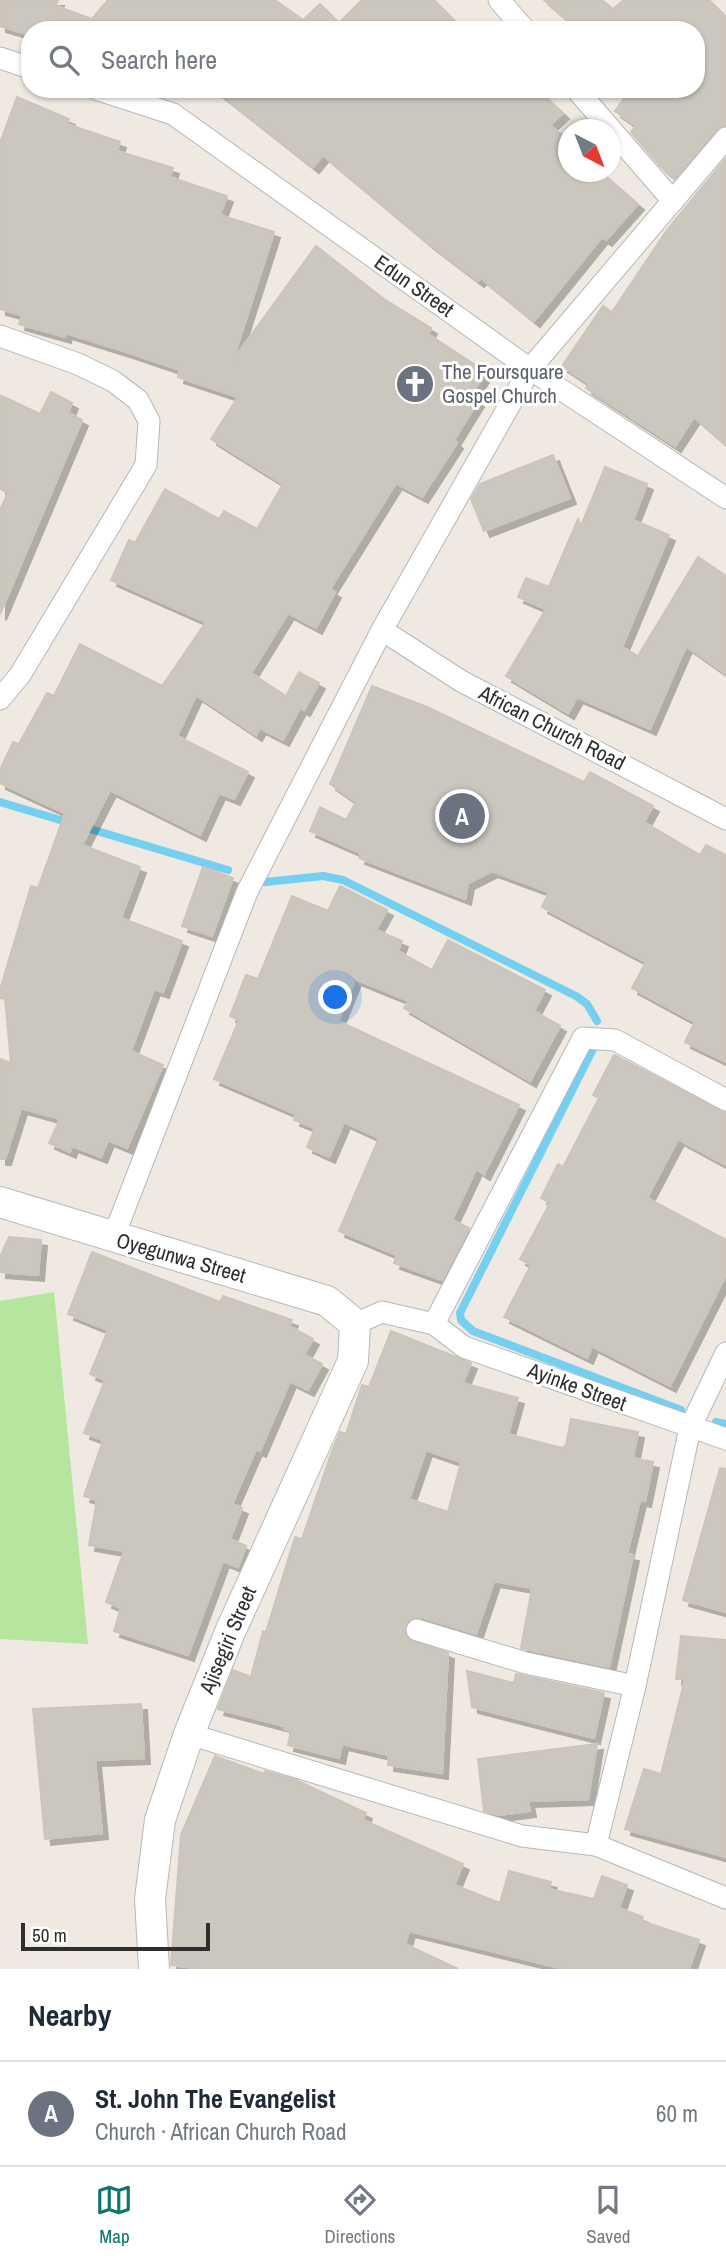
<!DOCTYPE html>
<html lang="en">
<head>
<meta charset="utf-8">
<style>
  body { margin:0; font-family:"Archivo Narrow",sans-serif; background:#f6f6f7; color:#1f2937 }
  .compass { position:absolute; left:558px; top:119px; width:63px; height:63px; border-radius:50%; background:#fff; box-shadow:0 2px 5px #0004; rotate:138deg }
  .scale { position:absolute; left:21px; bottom:18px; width:189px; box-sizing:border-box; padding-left:7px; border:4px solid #2e2e2e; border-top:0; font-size:19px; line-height:24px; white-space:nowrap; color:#2e2e2e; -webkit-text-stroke:5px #fff; paint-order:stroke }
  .you { position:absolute; left:336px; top:998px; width:24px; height:24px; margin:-18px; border:5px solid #fff; border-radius:50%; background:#1a73e8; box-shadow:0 0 0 10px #1a73e833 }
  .badge { display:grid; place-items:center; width:46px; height:46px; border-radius:50%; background:#0f766e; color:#fff; font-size:23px; font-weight:700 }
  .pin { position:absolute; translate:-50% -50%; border:4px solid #fff; box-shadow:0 2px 7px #0006 }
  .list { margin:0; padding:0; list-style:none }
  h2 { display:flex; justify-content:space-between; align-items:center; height:91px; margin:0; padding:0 28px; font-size:30px }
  h2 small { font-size:23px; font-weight:400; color:#747a83 }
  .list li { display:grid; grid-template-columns:46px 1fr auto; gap:21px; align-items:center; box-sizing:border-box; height:105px; padding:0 28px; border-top:2px solid #e0e1e3 }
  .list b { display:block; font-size:26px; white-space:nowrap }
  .list p { margin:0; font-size:23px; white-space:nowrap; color:#747a83 }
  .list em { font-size:23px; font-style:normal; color:#747a83 }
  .icon { flex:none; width:38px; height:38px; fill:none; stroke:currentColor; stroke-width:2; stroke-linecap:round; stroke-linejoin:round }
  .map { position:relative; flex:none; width:726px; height:1969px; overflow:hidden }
  .search { position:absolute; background:#fff; box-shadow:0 2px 5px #0004; left:21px; right:21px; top:21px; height:77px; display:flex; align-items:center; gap:18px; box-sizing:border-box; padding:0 24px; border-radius:28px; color:#747a83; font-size:26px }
  .sheet { height:196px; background:#fff }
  nav { display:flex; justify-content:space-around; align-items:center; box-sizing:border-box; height:98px; border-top:2px solid #e0e1e3; background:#fff; font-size:19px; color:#747a83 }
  nav a { display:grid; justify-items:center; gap:4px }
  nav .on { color:#0f766e }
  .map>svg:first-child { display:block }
  .green { fill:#b6e59e }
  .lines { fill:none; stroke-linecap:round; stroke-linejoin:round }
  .stream { stroke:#75cff0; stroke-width:8 }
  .building { fill:#cbc7bf; stroke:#cbc5ba; stroke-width:2; fill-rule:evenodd; filter:url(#shadow) }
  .street-casing { stroke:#b4b7c1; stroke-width:23 }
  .secondary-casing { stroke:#b4b7c1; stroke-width:32 }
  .street { stroke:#fff; stroke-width:21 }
  .secondary { stroke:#fff; stroke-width:30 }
  .labels { text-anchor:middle; stroke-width:6; stroke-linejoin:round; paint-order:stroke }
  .street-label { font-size:21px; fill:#2e2e2e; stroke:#fff }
  .worship-label { font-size:21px; fill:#5b616d; stroke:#fff; text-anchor:start }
</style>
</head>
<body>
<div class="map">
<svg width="726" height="1969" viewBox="0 0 726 1969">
  <defs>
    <filter id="shadow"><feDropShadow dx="6" dy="6" stdDeviation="0" flood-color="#0004"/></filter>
  </defs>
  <rect width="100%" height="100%" fill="#efe9e1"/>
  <path class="green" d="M 54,1292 L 88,1644 L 0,1639 L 0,1301 Z"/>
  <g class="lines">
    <g class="stream">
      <path d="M 0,802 L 228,870"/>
      <path d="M 266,882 L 323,876 L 343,880 L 576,996 L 587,1004 L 597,1021"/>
      <path d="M 594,1047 L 460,1313 L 461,1320 L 473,1331 L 681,1410"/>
      <path d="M 716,1422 L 726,1424"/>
    </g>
  </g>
  <g class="building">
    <path d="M 0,0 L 58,0 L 56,6 L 92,19 L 108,0 L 275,0 L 303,20 L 320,4 L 339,23 L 362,0 L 434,0 L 464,30 L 30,30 L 30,35 L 0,26 Z"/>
    <path d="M 544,0 L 602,0 L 613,9 L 624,0 L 709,0 L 726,17 L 726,125 L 716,130 L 675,178 L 660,166 L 631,132 L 636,126 L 615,111 L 631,89 L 696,89 L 696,30 L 579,30 Z"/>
    <path d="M 214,89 L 537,89 L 563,113 L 550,125 L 569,141 L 569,172 L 601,172 L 638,204 L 606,240 L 602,237 L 534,321 L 481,278 L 478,281 L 428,243 L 323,155 L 313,167 Z"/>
    <path d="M 17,97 L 69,119 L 67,124 L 120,142 L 117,151 L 173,168 L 170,177 L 227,196 L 220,215 L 274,232 L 233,360 L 316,246 L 384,299 L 431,328 L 428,334 L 486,372 L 470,396 L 478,401 L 454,440 L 457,443 L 422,497 L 396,483 L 330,589 L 335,592 L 316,628 L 288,613 L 251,673 L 286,696 L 299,672 L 319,683 L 304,710 L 300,708 L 283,740 L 260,728 L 256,735 L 196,695 L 177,736 L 248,772 L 234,799 L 219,793 L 200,835 L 110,790 L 82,845 L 140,867 L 121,918 L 182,941 L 163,992 L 154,989 L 131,1051 L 163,1065 L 127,1148 L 108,1140 L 101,1157 L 72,1146 L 70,1152 L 49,1143 L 60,1119 L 21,1108 L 5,1159 L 0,1159 L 0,1059 L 11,1063 L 5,999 L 0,998 L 0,990 L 31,886 L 38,888 L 65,813 L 0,783 L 0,770 L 13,742 L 19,744 L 47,693 L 54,696 L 80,644 L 162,686 L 206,622 L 111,580 L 129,540 L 135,543 L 165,489 L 219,519 L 224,511 L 257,529 L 283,484 L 211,439 L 238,397 L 178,377 L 180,370 L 130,353 L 66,333 L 65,337 L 19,324 L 22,315 L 0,309 L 0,143 Z"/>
    <path d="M 726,158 L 726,445 L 694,417 L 675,446 L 586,388 L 589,384 L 562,366 L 603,306 L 612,312 L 667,230 Z"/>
    <path d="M 51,392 L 72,403 L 68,413 L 82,420 L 0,614 L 0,510 L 8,493 L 0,489 L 0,395 L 40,414 Z"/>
    <path d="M 553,455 L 570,498 L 484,531 L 471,499 L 480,484 Z"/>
    <path d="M 605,467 L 647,484 L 633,520 L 669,535 L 622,647 L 638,656 L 698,557 L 726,576 L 726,674 L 686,646 L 650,729 L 577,697 L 568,713 L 506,676 L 546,609 L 518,597 L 526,578 L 549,587 L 578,519 L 581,526 Z"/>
    <path d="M 372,686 L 427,707 L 584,782 L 590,772 L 653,806 L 644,822 L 700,855 L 706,845 L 726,855 L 726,1062 L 685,1042 L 695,1022 L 632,988 L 646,962 L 542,907 L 549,892 L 492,871 L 468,883 L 465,899 L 359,858 L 361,853 L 310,831 L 320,807 L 346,820 L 356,802 L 330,784 Z"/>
    <path d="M 203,867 L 233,878 L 212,936 L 182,926 Z"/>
    <path d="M 340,886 L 387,910 L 376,930 L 402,941 L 398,951 L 432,970 L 448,940 L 545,990 L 534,1011 L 560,1026 L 530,1081 L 404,1008 L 409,1001 L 355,979 L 338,1021 L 519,1105 L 484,1174 L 476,1169 L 452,1220 L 469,1228 L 442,1280 L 394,1263 L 397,1255 L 339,1231 L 379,1138 L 344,1122 L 329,1157 L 307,1147 L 315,1128 L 294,1120 L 296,1114 L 214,1079 L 239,1020 L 230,1016 L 246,975 L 258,979 L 292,896 L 328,911 Z"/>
    <path d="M 614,1055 L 726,1113 L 726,1165 L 678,1139 L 647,1198 L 726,1240 L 726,1275 L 670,1386 L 592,1346 L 587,1358 L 504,1317 L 531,1265 L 520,1259 L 550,1203 L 541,1198 L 558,1164 L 563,1167 L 599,1098 L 593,1095 Z"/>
    <path d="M 9,1237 L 41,1240 L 38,1275 L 0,1272 L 0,1257 Z"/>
    <path d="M 92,1252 L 220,1302 L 223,1296 L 292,1320 L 289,1326 L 313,1339 L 304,1355 L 322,1364 L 308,1390 L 290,1381 L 260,1451 L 256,1449 L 232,1504 L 242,1508 L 230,1539 L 246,1546 L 238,1567 L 223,1561 L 188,1655 L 114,1631 L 121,1608 L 106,1602 L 124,1551 L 89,1545 L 97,1500 L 84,1496 L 103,1440 L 84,1433 L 105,1380 L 90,1374 L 108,1330 L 68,1314 Z"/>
    <path d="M 391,1331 L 471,1363 L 463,1383 L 518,1398 L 508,1434 L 562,1448 L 566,1445 L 571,1419 L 638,1432 L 633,1458 L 653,1462 L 645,1501 L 640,1500 L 627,1554 L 633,1555 L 609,1667 L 521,1648 L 532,1588 L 494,1581 L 476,1634 L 421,1617 L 408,1621 L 404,1632 L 408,1639 L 448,1653 L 442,1773 L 388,1765 L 389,1755 L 342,1744 L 339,1758 L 288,1745 L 291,1731 L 284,1729 L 284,1726 L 218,1709 L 233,1670 L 251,1677 L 263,1631 L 266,1632 L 295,1537 L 302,1539 L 332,1451 L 340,1432 L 346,1434 L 362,1385 L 369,1387 ZM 426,1450 L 461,1462 L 448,1512 L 409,1499 Z"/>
    <path d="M 720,1468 L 726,1469 L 726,1612 L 683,1600 Z"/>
    <path d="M 681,1636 L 726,1640 L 726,1857 L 625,1829 L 644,1769 L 661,1774 L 685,1679 L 676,1679 Z"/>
    <path d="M 467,1671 L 514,1683 L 516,1674 L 604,1693 L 594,1738 L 472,1707 Z"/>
    <path d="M 141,1704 L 144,1758 L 95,1760 L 102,1833 L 45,1839 L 33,1709 Z"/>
    <path d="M 597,1744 L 588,1799 L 528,1801 L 530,1811 L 499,1815 L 484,1811 L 478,1759 Z"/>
    <path d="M 215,1756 L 264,1774 L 265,1771 L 296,1780 L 366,1813 L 363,1820 L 463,1864 L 454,1885 L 500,1903 L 509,1871 L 551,1882 L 549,1889 L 594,1899 L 602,1876 L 627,1885 L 619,1908 L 643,1917 L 641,1921 L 699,1940 L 689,1969 L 564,1969 L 409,1931 L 405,1944 L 458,1969 L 203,1969 L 171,1965 L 181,1835 Z"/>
  </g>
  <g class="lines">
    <defs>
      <g id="street">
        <path d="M 499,0 L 525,30"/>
        <path d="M 0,58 L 30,68"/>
        <path d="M 96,89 L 173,114 L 530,369 L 726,498"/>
        <path d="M 576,89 L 673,201"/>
        <path d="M 0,336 L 78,364 L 113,381 L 138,400 L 149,421 L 146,465 L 20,675 L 0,699"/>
        <path d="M 382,630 L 461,681 L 726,819"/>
        <path d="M 113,1238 L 247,892 L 382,630 L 530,369 L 726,138"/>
        <path d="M 355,1324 L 382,1312 L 434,1324 L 464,1347 L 726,1439"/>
        <path d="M 434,1324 L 583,1038 L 615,1040 L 726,1100"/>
        <path d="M 417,1630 L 526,1663 L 635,1686"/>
        <path d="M 189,1734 L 522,1836 L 596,1845 L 726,1898"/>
        <path d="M 596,1845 L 635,1686 L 690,1428 L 726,1353"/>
      </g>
      <path id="secondary" d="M 0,1202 L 327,1301 L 355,1324 L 353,1361 L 230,1632 L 189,1734 L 160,1820 L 150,1899 L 154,1969"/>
    </defs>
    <use href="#street" class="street-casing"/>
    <use href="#secondary" class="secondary-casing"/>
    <use href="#street" class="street"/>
    <use href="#secondary" class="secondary"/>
  </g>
  <defs>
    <symbol id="church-disc" viewBox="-11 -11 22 22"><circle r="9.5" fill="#6b7280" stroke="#fff"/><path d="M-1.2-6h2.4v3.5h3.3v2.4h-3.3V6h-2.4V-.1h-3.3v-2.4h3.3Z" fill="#fff"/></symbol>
  </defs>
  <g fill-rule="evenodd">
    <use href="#church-disc" x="393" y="362" width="44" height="44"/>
  </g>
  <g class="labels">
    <g class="street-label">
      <text transform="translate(414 286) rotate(35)" y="7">Edun Street</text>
      <text transform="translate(552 728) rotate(27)" y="7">African Church Road</text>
      <text transform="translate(181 1258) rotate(16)" y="7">Oyegunwa Street</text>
      <text transform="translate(577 1387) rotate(20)" y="7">Ayinke Street</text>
      <text transform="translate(228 1640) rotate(-67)" y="7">Ajisegiri Street</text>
    </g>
    <g class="worship-label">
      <text x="442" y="379">The Foursquare<tspan x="442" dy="24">Gospel Church</tspan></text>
    </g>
  </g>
</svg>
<svg class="compass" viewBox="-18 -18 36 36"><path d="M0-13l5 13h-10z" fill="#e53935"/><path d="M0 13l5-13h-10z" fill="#747a83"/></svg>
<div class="scale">50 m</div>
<div class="you"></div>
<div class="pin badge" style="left:462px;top:816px;background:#6b7280">A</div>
<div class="search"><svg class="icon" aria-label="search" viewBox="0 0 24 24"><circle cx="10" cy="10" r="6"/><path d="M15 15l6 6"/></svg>Search here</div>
</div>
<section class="sheet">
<h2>Nearby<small></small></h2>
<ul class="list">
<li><span class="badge" style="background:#6b7280">A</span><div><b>St. John The Evangelist</b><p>Church · African Church Road</p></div><em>60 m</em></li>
</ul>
</section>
<nav>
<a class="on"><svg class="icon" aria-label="map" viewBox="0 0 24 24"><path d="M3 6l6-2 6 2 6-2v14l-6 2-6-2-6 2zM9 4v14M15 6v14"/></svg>Map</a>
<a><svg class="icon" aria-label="directions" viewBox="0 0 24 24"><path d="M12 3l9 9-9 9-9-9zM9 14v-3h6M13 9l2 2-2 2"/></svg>Directions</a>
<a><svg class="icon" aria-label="saved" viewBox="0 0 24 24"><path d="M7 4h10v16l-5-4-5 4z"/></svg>Saved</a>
</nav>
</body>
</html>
